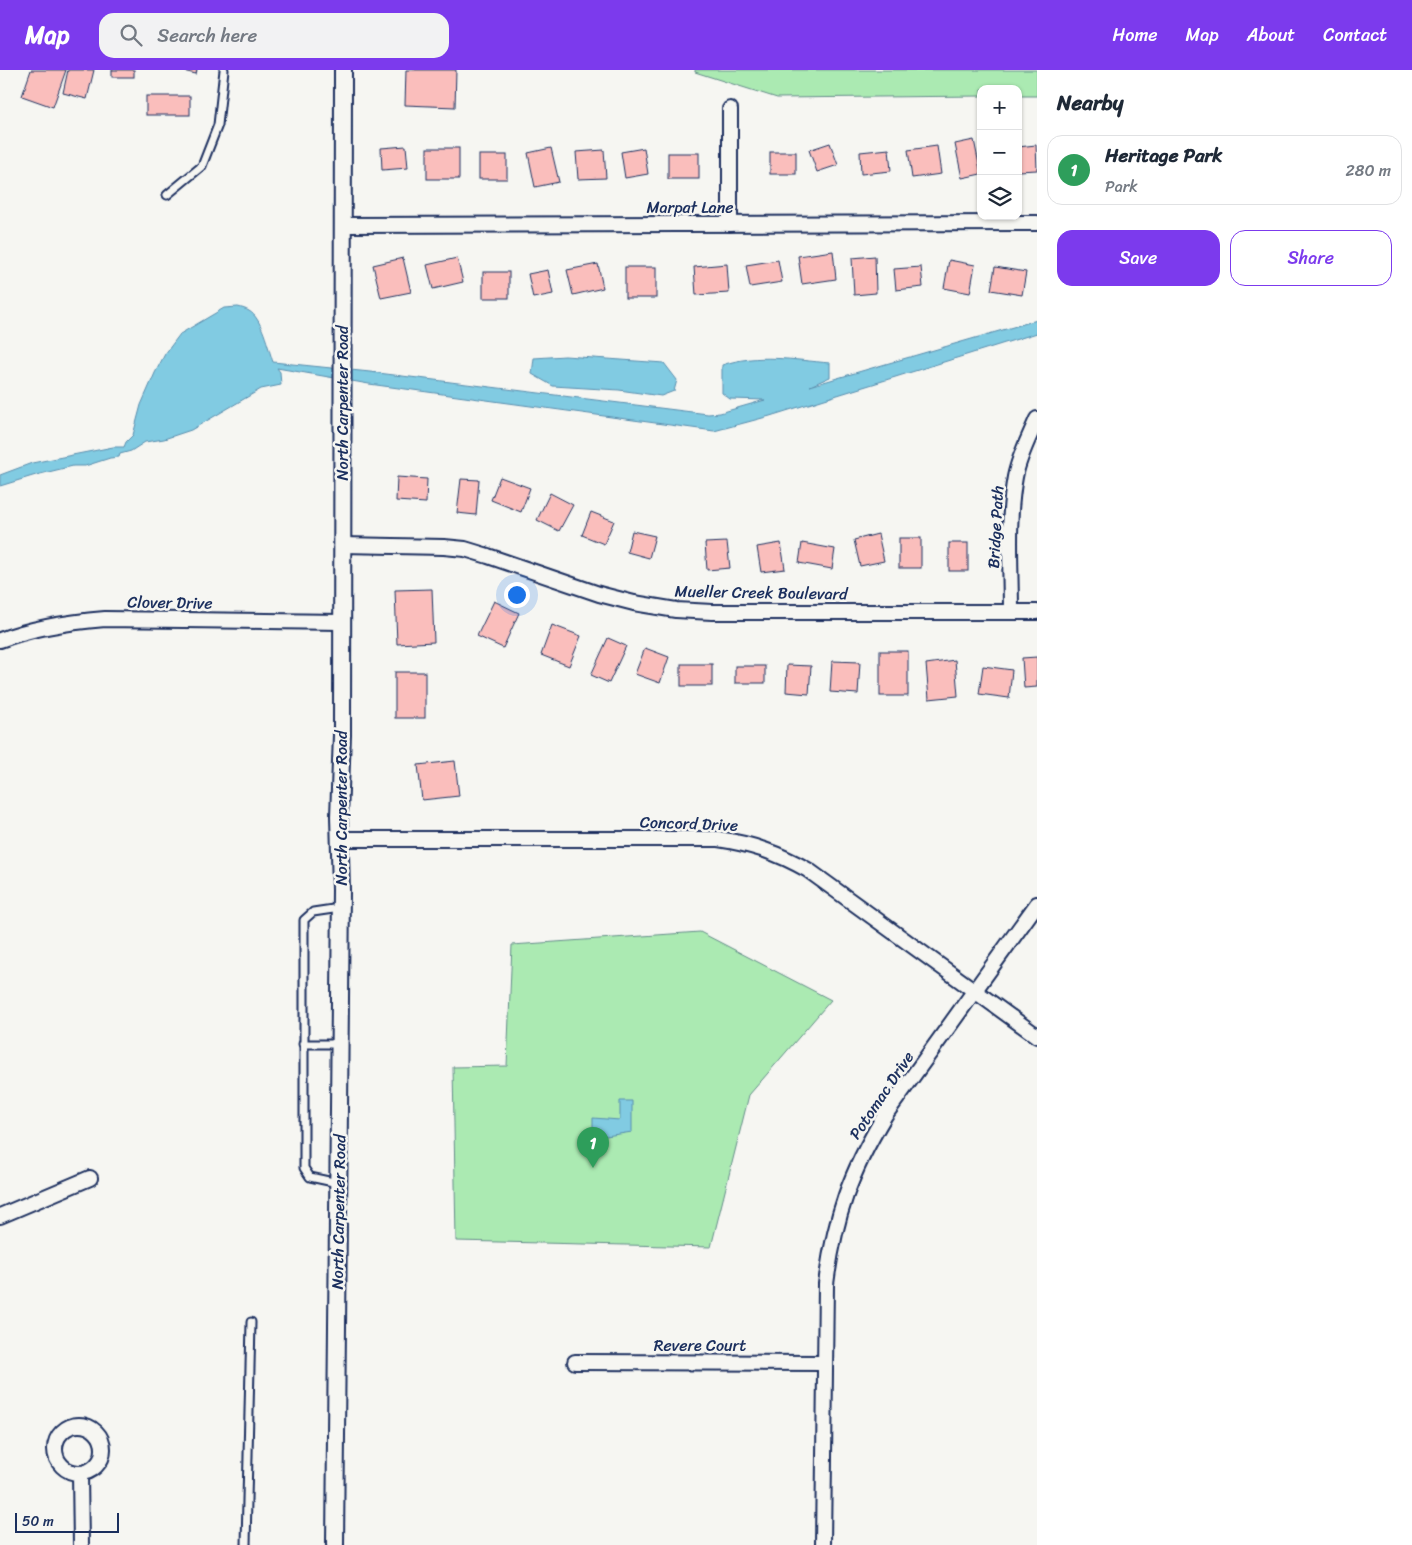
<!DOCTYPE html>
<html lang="en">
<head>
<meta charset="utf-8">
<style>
  body { margin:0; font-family:Sriracha,sans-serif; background:#f2f2f3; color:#1f2937 }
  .controls { position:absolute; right:15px; top:15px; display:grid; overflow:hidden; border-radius:10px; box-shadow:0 1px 4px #0004 }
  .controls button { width:45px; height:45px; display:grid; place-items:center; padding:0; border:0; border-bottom:1px solid #e0e1e3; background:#fff; color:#1f2937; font:25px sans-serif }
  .scale { position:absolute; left:15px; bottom:12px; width:104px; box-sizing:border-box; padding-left:5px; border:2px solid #1b2f5e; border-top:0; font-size:14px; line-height:18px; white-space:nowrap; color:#1b2f5e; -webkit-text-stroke:4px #f6f6f2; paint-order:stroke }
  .you { position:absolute; left:516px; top:524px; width:18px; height:18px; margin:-12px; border:4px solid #fff; border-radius:50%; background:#1a73e8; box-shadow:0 0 0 8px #1a73e833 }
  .badge { display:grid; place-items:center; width:32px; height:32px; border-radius:50%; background:#7c3aed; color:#fff; font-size:16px; font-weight:700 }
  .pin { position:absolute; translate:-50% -41px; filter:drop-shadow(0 1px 2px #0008) }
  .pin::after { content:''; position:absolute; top:26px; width:18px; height:15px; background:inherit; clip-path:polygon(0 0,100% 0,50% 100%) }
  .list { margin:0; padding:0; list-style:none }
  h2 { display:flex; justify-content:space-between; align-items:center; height:65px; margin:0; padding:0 20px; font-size:21px }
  h2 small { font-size:16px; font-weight:400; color:#747a83 }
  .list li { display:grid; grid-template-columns:32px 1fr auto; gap:15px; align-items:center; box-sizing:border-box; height:70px; margin:0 10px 10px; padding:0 10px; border:1px solid #e0e1e3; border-radius:15px }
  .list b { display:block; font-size:19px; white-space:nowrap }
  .list p { margin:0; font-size:16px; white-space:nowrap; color:#747a83 }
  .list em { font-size:16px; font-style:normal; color:#747a83 }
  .actions { display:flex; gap:10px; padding:15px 20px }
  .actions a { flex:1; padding:11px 0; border:1px solid #7c3aed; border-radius:15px; text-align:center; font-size:18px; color:#7c3aed }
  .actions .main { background:#7c3aed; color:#fff }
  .icon { flex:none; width:28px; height:28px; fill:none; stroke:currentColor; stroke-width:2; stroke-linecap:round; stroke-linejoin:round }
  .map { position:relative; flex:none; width:1037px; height:1475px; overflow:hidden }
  header { display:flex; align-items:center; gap:30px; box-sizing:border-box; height:70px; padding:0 25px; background:#7c3aed; color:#fff }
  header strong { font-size:24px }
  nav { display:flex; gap:28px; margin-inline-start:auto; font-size:18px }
  .search { width:350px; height:45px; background:#f2f2f3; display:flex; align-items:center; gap:12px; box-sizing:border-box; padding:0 18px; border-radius:15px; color:#747a83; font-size:19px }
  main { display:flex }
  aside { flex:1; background:#fff }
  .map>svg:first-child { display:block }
  .green { fill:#abeab2; stroke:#638c88 }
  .water { fill:#81cbe2; stroke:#588dad }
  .building { fill:#fabebc; stroke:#1b2f5e }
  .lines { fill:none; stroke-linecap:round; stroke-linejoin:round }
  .service-casing { stroke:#1b2f5e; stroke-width:11 }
  .minor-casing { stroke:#1b2f5e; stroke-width:18 }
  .tertiary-casing { stroke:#1b2f5e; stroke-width:20 }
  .service { stroke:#f6f6f2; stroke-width:7 }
  .minor { stroke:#f6f6f2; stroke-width:14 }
  .tertiary { stroke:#f6f6f2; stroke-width:16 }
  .labels { text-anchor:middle; stroke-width:5; stroke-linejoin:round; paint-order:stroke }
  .street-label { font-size:16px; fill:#1b2f5e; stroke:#f6f6f2 }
</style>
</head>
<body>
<header>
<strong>Map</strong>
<div class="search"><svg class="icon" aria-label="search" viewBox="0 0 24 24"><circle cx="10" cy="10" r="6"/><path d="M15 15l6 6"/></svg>Search here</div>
<nav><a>Home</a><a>Map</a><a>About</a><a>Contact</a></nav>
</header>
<main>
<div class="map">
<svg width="1037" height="1475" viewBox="0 0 1037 1475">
  <rect width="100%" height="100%" fill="#f6f6f2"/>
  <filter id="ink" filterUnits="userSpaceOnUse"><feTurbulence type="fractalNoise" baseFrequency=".02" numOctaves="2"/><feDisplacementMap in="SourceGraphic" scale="10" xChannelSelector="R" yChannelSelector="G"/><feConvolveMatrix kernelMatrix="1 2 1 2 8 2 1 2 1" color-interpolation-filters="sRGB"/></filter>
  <g filter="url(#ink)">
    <g class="green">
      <path d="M 695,0 L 1037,0 L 1037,26 L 1018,26 L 1018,19 L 981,19 L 981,26 L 777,28 L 695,2 Z"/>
      <path d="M 700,862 L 831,930 L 749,1025 L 711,1177 L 456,1171 L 453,997 L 507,996 L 512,875 Z"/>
    </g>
    <g class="water">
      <path d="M 238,237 C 242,238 246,239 249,241 C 262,248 268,278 273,292 L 370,302 L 708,344 L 720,343 L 765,330 L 730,329 L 722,323 L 722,295 C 757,283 794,290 830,293 L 830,307 L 810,316 L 1037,250 L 1037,263 L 770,346 L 714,361 L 369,314 L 277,298 L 280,302 L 281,315 L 261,319 L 191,360 L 164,369 L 145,372 L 131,381 L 120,384 L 119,387 L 110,388 L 85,396 L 73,396 L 36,405 L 0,416 L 0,405 L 32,393 L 113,377 L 124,377 L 126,372 L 133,365 L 141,335 L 155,303 L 165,284 L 180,264 L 224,238 Z"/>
      <path d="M 565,286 L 664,293 L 677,310 L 674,321 L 661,326 L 619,320 L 553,316 L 532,304 L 534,288 Z"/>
      <path d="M 620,1031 L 632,1031 L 632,1062 L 593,1068 L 593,1048 L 620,1050 Z"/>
    </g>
    <g class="building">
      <path d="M 31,0 L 66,0 L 53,37 L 22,26 Z"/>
      <path d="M 68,0 L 94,0 L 87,29 L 63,23 Z"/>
      <rect x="112" y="0" width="22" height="7"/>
      <path d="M 178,0 L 197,0 L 196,4 Z"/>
      <path d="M 406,0 L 456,0 L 455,37 L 405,35 Z"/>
      <rect x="146" y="26" width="44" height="19"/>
      <path d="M 974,70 L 981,104 L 962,108 L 955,74 Z"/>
      <path d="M 830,73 L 838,95 L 817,102 L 809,80 Z"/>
      <path d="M 1036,75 L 1037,100 L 1018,101 L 1018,77 Z"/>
      <path d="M 406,76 L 408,98 L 382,100 L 381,78 Z"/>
      <path d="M 937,76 L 941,104 L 912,108 L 908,80 Z"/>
      <rect x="427" y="78" width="32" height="31"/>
      <path d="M 551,78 L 559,112 L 535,117 L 528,83 Z"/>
      <path d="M 644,78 L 648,104 L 625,108 L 621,82 Z"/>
      <path d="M 889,79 L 891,101 L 861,104 L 860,82 Z"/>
      <path d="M 604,80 L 606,108 L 578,109 L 576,82 Z"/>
      <rect x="770" y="82" width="26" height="22"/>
      <rect x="668" y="83" width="31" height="26"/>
      <rect x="479" y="85" width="28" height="24"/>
      <path d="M 833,181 L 836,209 L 802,214 L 798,186 Z"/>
      <path d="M 875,186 L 876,223 L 854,225 L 852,188 Z"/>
      <path d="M 403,188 L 411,222 L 381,228 L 373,195 Z"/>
      <path d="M 457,188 L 463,212 L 433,219 L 427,195 Z"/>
      <path d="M 778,190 L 782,212 L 750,217 L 746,195 Z"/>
      <path d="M 949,190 L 975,195 L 970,223 L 944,218 Z"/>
      <path d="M 598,194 L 603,218 L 573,225 L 567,200 Z"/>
      <path d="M 727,194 L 729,223 L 696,225 L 694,197 Z"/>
      <rect x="625" y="197" width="31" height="31"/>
      <path d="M 921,197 L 923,217 L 896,220 L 894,199 Z"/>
      <path d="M 995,197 L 1026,202 L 1022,225 L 991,220 Z"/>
      <path d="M 548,200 L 553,224 L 533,228 L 528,204 Z"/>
      <rect x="483" y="202" width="26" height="26"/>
      <path d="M 397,407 L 427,409 L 426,433 L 396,431 Z"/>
      <path d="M 500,407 L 530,418 L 521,442 L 491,430 Z"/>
      <path d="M 461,409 L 479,410 L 476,445 L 457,443 Z"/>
      <path d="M 550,423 L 573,435 L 559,461 L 537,450 Z"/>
      <path d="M 591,442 L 614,451 L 604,474 L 582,465 Z"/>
      <path d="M 632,461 L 655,466 L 649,488 L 627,482 Z"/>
      <path d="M 878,464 L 884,491 L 860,496 L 854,470 Z"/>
      <rect x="899" y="468" width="22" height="30"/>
      <path d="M 727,472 L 730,498 L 707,500 L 705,473 Z"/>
      <path d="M 781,473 L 785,499 L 761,502 L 757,477 Z"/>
      <path d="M 802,473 L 835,479 L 832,499 L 799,493 Z"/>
      <rect x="949" y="473" width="19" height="28"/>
      <path d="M 432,519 L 434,572 L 397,574 L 395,520 Z"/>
      <path d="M 494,531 L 519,543 L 503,578 L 477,566 Z"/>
      <path d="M 552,555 L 581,566 L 569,596 L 541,585 Z"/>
      <path d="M 608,568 L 626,576 L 609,613 L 591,605 Z"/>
      <path d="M 645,578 L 669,587 L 660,613 L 635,604 Z"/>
      <rect x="880" y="581" width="28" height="45"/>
      <path d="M 1037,587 L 1037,617 L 1024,618 L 1022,588 Z"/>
      <path d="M 955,590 L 958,626 L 929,629 L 926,594 Z"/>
      <path d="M 832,591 L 860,592 L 858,624 L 830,622 Z"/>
      <rect x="681" y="594" width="31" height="22"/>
      <path d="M 787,595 L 811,596 L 809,624 L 786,622 Z"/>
      <rect x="735" y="596" width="30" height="17"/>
      <path d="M 983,596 L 1012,600 L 1009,628 L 979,624 Z"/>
      <rect x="395" y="602" width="30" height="46"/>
      <path d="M 455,691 L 459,726 L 422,730 L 418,695 Z"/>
    </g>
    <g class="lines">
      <defs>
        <g id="service">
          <path d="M 167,125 L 202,96 L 218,55 L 224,0"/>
          <path d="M 303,974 L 339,974"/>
          <path d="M 338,1113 L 310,1107 L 304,1098 L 304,850 L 313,842 L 340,838"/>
          <path d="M 246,1475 L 251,1252"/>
        </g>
        <g id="minor">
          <path d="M 730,39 L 730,154"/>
          <path d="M 342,155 L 1037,153"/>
          <path d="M 342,475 L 444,477 L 465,479 L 488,486 L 599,524 L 634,533 L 676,540 L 712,542 L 1037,542"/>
          <path d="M 1011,542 C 1011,497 1007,450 1015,407 C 1019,386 1029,368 1037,349"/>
          <path d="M 0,570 C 34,557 70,552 105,549 L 341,552"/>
          <path d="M 339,769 L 718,769 C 752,774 778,783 808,800 L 1037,966"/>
          <path d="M 0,1146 L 90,1108"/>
          <path d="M 575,1292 L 825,1293"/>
          <circle cx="79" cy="1379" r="24"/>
          <path d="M 80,1403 L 81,1475"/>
          <path d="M 823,1475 L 826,1214 C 835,1146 850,1103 885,1045 L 1037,834"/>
        </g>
        <path id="tertiary" d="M 335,1475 L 341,820 L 339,746 L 342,665 L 343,0"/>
      </defs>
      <use href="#service" class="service-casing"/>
      <use href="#minor" class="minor-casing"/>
      <use href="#tertiary" class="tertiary-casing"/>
      <use href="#service" class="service"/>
      <use href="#minor" class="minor"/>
      <use href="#tertiary" class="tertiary"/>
    </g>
  </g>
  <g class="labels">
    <g class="street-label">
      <text x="690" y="143">Marpat Lane</text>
      <text transform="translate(342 333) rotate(-90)" y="6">North Carpenter Road</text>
      <text transform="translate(995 457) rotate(-87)" y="6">Bridge Path</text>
      <text transform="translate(761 522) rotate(1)" y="6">Mueller Creek Boulevard</text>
      <text transform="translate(170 532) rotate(1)" y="6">Clover Drive</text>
      <text transform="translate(341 738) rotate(-90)" y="6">North Carpenter Road</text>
      <text transform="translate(689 753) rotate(2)" y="6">Concord Drive</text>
      <text transform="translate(881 1025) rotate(-56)" y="6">Potomac Drive</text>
      <text transform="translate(338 1142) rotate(-89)" y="6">North Carpenter Road</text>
      <text x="700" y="1281">Revere Court</text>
    </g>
  </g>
</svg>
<div class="controls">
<button>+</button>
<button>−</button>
<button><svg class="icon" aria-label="layers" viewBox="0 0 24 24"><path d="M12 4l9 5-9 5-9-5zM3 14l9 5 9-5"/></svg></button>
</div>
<div class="scale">50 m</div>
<div class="you"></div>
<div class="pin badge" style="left:593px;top:1098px;background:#2e9e5b">1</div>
</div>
<aside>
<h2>Nearby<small></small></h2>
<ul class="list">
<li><span class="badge" style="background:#2e9e5b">1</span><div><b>Heritage Park</b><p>Park</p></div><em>280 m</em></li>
</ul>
<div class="actions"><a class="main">Save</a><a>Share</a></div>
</aside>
</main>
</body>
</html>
